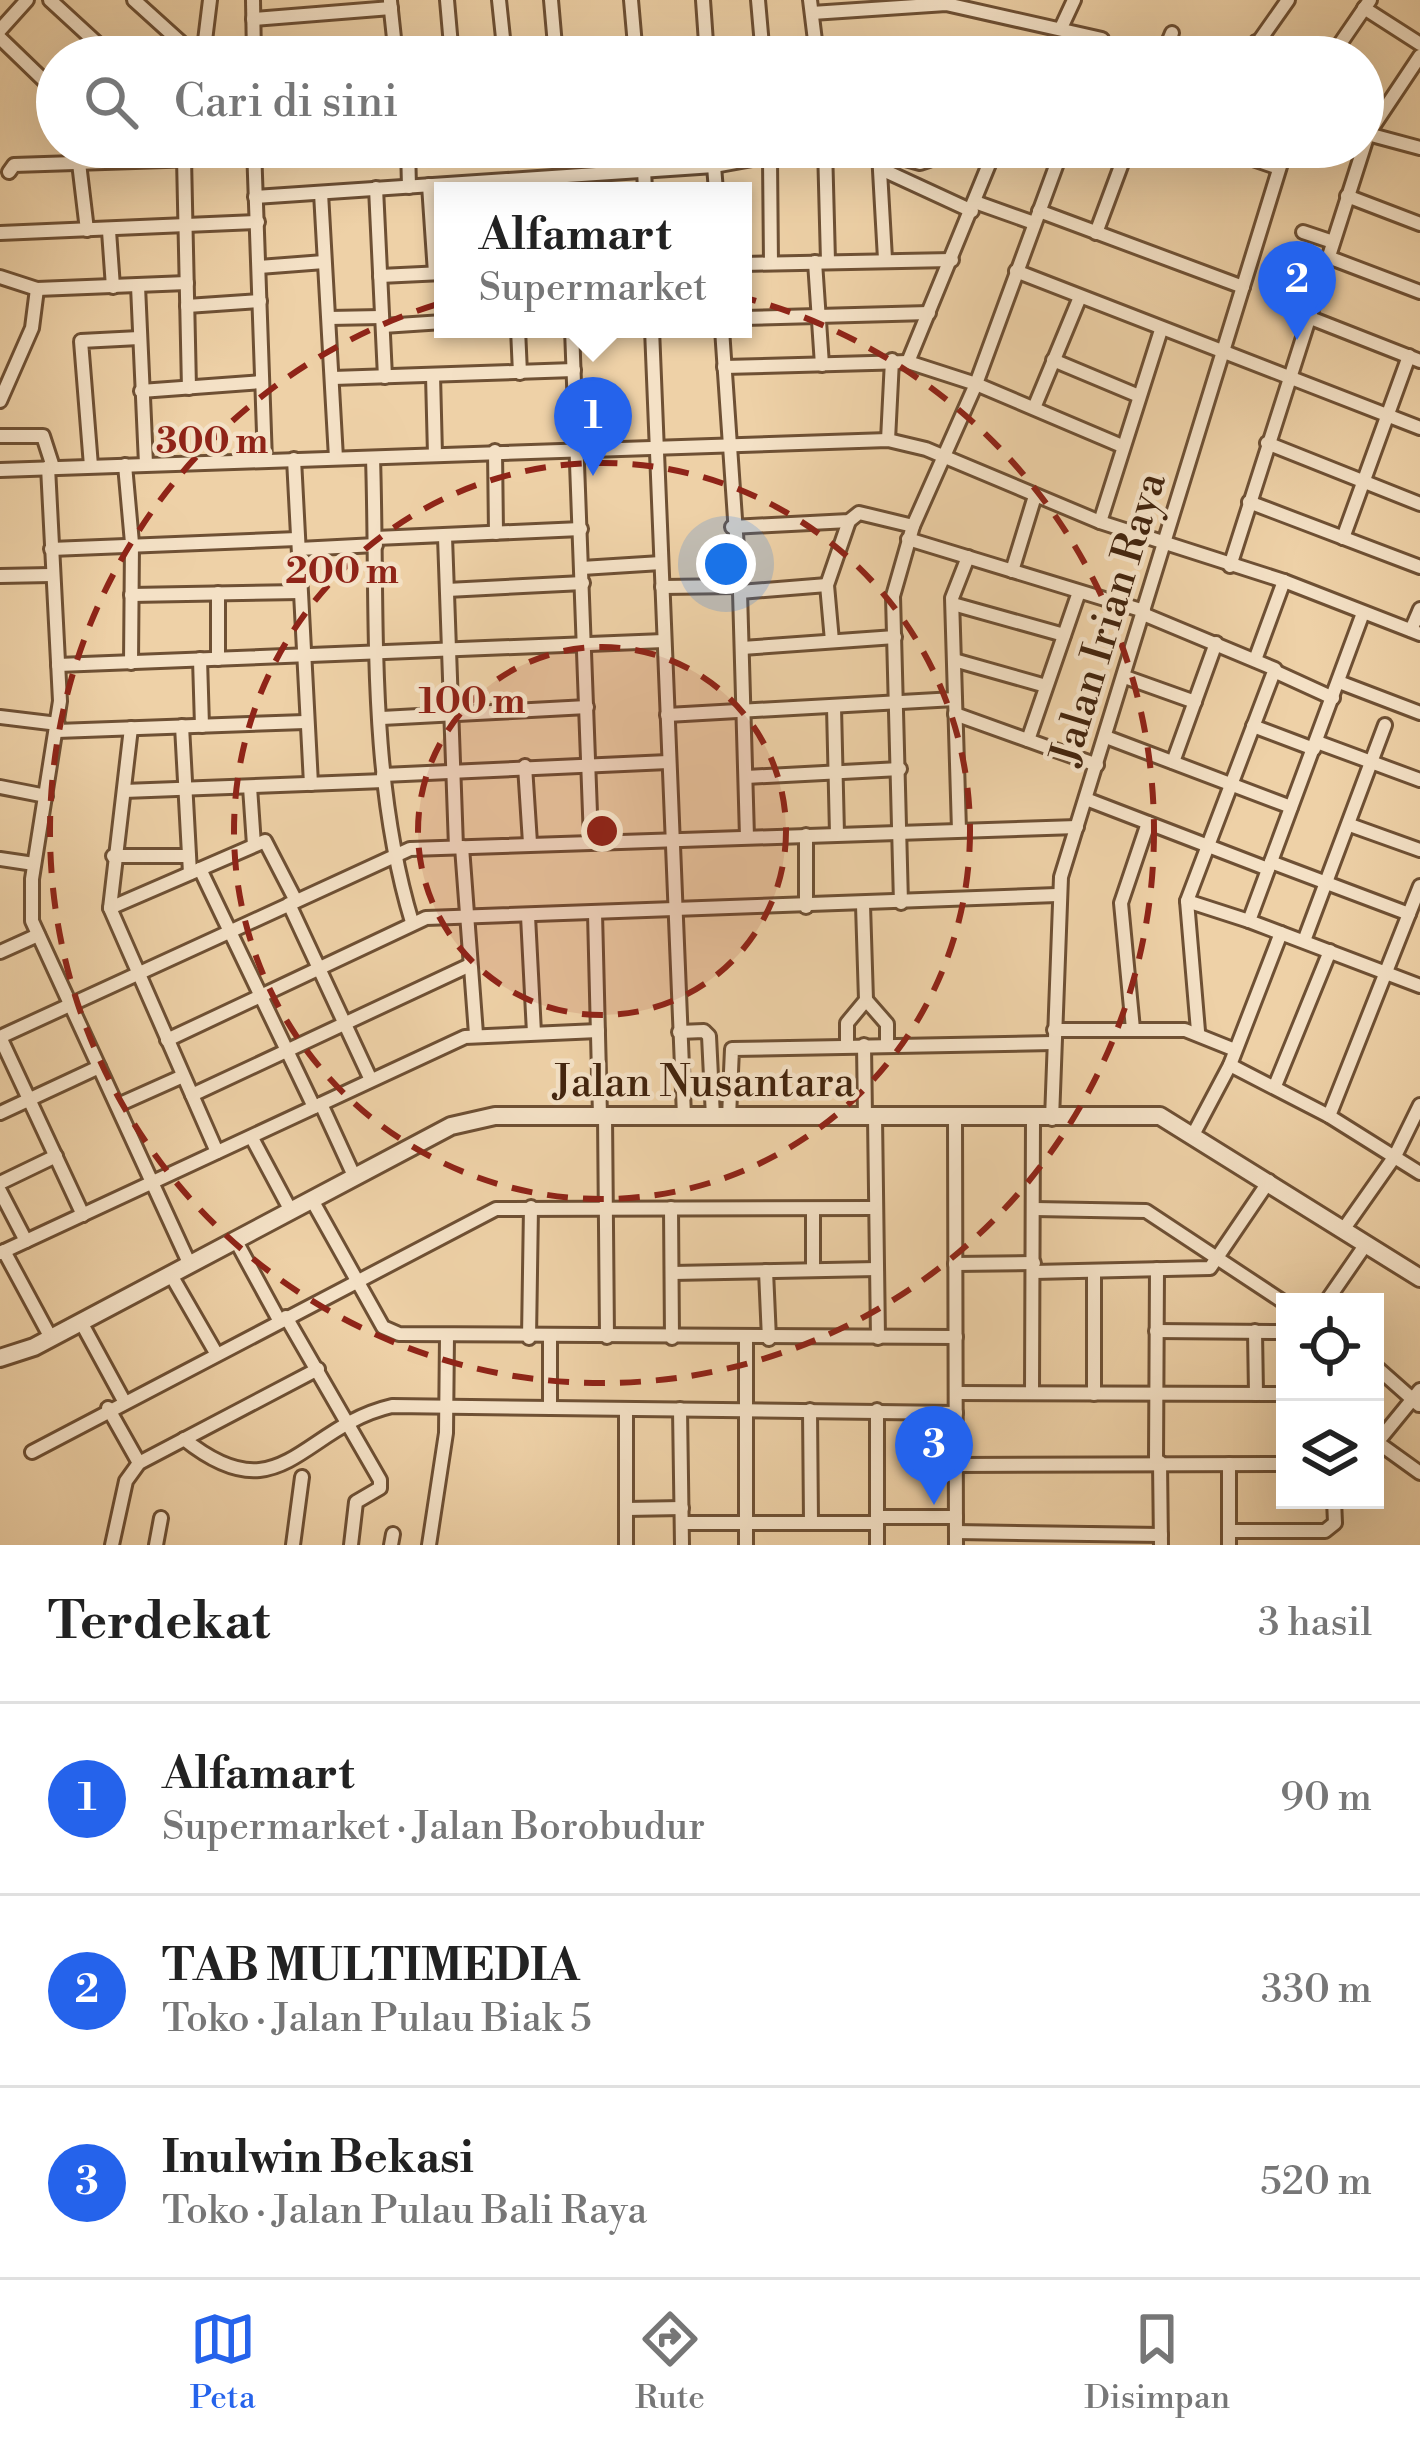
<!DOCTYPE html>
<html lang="id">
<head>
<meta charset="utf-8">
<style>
  body { margin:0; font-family:"Libre Bodoni",serif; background:#f6f6f6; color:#222 }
  .controls { position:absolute; right:36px; bottom:36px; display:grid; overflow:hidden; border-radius:0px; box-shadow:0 12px 48px #0002 }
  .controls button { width:108px; height:108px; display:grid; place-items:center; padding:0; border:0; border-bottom:3px solid #e0e0e0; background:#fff; color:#222; font:60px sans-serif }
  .you { position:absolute; left:726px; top:564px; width:42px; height:42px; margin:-30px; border:9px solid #fff; border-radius:50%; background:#1a73e8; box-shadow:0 0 0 18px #1a73e833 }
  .badge { display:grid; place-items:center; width:78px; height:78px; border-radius:50%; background:#2563eb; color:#fff; font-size:39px; font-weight:700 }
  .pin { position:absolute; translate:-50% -99px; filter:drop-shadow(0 3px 6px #0008) }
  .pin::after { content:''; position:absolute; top:63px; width:42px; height:36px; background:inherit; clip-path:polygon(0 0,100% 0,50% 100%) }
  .popup { position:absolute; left:434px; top:182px; width:318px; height:156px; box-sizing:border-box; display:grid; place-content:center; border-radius:0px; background:#fff; filter:drop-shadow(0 3px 9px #0005); font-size:39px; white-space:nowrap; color:#767676 }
  .popup b { font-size:45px; color:#222 }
  .popup::after { content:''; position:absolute; left:50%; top:100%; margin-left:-24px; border:24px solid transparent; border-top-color:#fff }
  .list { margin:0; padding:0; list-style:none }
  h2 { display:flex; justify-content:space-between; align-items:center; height:156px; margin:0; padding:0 48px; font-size:51px }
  h2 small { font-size:39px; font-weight:400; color:#767676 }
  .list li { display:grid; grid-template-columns:78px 1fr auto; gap:36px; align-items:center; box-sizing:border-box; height:192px; padding:0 48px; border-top:3px solid #e0e0e0 }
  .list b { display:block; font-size:45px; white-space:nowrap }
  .list p { margin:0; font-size:39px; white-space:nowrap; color:#767676 }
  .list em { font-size:39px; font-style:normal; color:#767676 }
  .icon { flex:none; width:66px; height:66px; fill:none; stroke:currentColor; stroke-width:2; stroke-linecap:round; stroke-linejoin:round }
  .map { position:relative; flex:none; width:1420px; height:1545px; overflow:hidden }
  .search { position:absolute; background:#fff; box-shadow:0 12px 48px #0002; left:36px; right:36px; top:36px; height:132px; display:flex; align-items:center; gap:30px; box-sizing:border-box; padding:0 42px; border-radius:66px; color:#767676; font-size:45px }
  .sheet { height:732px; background:#fff }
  nav { display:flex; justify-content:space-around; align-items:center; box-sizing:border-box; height:168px; border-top:3px solid #e0e0e0; background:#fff; font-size:33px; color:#767676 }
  nav a { display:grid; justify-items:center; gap:6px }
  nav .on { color:#2563eb }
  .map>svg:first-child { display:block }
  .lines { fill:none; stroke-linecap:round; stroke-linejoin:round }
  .minor-casing { stroke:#6e5034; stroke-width:18 }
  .tertiary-casing { stroke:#6e5034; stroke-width:22 }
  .minor { stroke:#f4e1c6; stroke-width:12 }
  .tertiary { stroke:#f4e1c6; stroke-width:16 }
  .ring { fill:none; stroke:#8f2418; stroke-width:6; stroke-dasharray:21 15 }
  .labels { text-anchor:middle; stroke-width:9; stroke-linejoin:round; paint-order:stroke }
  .street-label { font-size:42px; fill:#43250e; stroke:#f4e1c6 }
  .centre { fill:#8f2418; stroke:#f4e1c6; stroke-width:6 }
  .ring-label { font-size:36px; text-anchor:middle; font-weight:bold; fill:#8f2418; stroke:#f4e1c6; stroke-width:9; stroke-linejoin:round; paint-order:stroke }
</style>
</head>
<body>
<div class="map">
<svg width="1420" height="1545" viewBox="0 0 1420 1545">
  <rect width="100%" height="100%" fill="#eed1a7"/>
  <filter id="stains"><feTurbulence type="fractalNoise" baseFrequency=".00167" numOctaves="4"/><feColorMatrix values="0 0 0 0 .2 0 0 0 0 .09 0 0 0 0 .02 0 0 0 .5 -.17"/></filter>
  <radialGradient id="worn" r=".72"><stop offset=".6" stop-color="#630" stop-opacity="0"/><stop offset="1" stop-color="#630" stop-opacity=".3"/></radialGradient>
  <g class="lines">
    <defs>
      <g id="minor">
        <path d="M 50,0 L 112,57"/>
        <path d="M 134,0 L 197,57"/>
        <path d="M 253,0 L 254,57"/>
        <path d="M 447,0 L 452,57"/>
        <path d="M 499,0 L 505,57"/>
        <path d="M 551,0 L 556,57"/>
        <path d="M 631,0 L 636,57"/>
        <path d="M 703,0 L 707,57"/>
        <path d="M 758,0 L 763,57"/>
        <path d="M 810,0 L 817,57"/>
        <path d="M 390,1 L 396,57"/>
        <path d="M 1364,8 L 1420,44"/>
        <path d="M 812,13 L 946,4 L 1102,39 L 1096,57"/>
        <path d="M 253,19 L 391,8"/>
        <path d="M 1061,28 L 1074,0"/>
        <path d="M 0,30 L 27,0"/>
        <path d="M 0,38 L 57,93"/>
        <path d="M 1256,42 L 1277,57"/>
        <path d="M 203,57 L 210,0"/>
        <path d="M 1162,57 L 1172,33"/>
        <path d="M 1248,57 L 1288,0"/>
        <path d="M 1331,57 L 1370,0"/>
        <path d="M 1364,133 L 1420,148"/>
        <path d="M 254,147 L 265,461"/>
        <path d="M 408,147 L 409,187"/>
        <path d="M 643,147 L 645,191"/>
        <path d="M 825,147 L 828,261"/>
        <path d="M 862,147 L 920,163 L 929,160 L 932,147"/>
        <path d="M 964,147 L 992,156"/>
        <path d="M 1218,147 L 1279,168"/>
        <path d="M 879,153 L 885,259"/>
        <path d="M 184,158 L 189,388"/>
        <path d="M 770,159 L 771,263"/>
        <path d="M 79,163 L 87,230"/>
        <path d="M 714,166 L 716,191"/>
        <path d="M 881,169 L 972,211"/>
        <path d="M 9,172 L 14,165 L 226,158"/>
        <path d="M 429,185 L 435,273"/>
        <path d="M 376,188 L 385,377"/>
        <path d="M 321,193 L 336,458"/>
        <path d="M 1347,196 L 1420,224"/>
        <path d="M 255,197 L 714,166 L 819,147"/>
        <path d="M 975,202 L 1034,223"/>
        <path d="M 1039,211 L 1243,287"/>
        <path d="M 109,231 L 113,287"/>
        <path d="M 1303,232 L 1333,242"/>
        <path d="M 0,233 L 258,222"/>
        <path d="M 1096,233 L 1128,147"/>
        <path d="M 1328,257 L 1420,292"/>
        <path d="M 815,262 L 822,365"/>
        <path d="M 743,264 L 952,260"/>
        <path d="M 259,267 L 324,262"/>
        <path d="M 1016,271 L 1420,428"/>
        <path d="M 380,276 L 443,273"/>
        <path d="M 0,277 L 37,289 L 187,283"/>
        <path d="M 138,286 L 146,464"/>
        <path d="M 187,306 L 260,301"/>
        <path d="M 1308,317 L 1420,361"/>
        <path d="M 329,318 L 381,317"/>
        <path d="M 743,318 L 929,313"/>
        <path d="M 383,326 L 443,322"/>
        <path d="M 518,329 L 520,373"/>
        <path d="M 572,329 L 591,840"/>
        <path d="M 652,329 L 684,1116"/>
        <path d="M 722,329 L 740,592 L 747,837"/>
        <path d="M 1053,360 L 1139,396"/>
        <path d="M 908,362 L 996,147"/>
        <path d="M 724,367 L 908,362 L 976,384 L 1122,446"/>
        <path d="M 433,375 L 435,455"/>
        <path d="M 333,378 L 574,370"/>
        <path d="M 141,391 L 262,382"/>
        <path d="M 0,401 L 32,328 L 37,289"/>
        <path d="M 1034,408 L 1080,297"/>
        <path d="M 0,436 L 43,436 L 53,467"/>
        <path d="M 888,440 L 892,360"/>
        <path d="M 1267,443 L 1420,504"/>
        <path d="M 495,451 L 496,533"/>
        <path d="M 373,458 C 378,611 367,774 412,922"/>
        <path d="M 294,459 L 311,784"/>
        <path d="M 125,465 L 132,543 L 131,663"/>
        <path d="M 91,466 L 81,341 L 139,338"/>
        <path d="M 48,467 L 60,701 L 32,879 L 32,921 L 190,1265"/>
        <path d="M 0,470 L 888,440 L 926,449 L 1100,522 L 1284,581 L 1420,634"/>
        <path d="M 1249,502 L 1420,567"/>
        <path d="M 1100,522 L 1161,330"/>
        <path d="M 732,527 L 849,521 L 859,513 L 913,526"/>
        <path d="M 445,537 L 456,847"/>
        <path d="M 376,538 L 581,529"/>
        <path d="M 1343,538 L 1409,356"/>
        <path d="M 908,539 L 1144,611"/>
        <path d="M 51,549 L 297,539"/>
        <path d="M 299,549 L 376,545"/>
        <path d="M 1230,566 L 1368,134 L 1420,56"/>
        <path d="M 582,568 L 661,563"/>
        <path d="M 1012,571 L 1035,496"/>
        <path d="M 0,576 L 51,575"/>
        <path d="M 662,587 L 740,586"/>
        <path d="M 447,590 L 583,583"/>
        <path d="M 740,592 L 827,585"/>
        <path d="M 218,593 L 218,659"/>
        <path d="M 131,595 L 300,592"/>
        <path d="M 953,604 L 1064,635"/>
        <path d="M 1363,613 L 1249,921 L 1420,986"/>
        <path d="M 1143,614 L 1275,669 L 1187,901 L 1198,1031"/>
        <path d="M 1411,630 L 1420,609"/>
        <path d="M 832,641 L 827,585 L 849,521"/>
        <path d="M 742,648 L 895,637"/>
        <path d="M 200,659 L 202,726"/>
        <path d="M 954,660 L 1046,686"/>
        <path d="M 1255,660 L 1284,581"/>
        <path d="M 58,665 L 664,641"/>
        <path d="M 1274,671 L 1333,698"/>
        <path d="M 1125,677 L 1195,702"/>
        <path d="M 1339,682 L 1420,713"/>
        <path d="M 834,707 L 837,834"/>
        <path d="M 955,714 L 1097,765"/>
        <path d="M 667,715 L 955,699"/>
        <path d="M 0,717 L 58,724"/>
        <path d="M 382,718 L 587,707"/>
        <path d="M 182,726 L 190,873"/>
        <path d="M 1253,726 L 1314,749"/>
        <path d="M 131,728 L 110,908 L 217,1152"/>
        <path d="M 57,731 L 305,722"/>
        <path d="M 1106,737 L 1291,807"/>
        <path d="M 1028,740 L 1079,592"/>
        <path d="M 1317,742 L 1420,780"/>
        <path d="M 1173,762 L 1216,643"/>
        <path d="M 525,766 L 530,843"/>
        <path d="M 383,775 L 668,762"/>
        <path d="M 746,777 L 900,769"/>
        <path d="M 0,787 L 46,796"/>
        <path d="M 250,787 L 254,845"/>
        <path d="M 124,791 L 384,781"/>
        <path d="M 1086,799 L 1268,869"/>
        <path d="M 1350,825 L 1420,850"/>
        <path d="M 959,830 L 952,598 L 968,557"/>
        <path d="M 806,835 L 806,907"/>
        <path d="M 462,847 L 476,1034"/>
        <path d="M 113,856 L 189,856"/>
        <path d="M 0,859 L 34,864"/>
        <path d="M 1271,862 L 1409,914"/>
        <path d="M 200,869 L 314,1107"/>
        <path d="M 1187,901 L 1249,921"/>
        <path d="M 901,903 L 893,596 L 913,526 L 976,384 L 1063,147"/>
        <path d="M 289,904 L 371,1080"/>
        <path d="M 110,908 L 265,841 L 296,901"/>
        <path d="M 595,913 L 600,1116"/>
        <path d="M 528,916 L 534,1033"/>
        <path d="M 1304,941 L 1385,725"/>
        <path d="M 0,952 L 38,935"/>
        <path d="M 866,1000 L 887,1024 L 887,1045"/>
        <path d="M 1133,1029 L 1121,903 L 1148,823"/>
        <path d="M 1054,1030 L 1185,1030 L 1235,1050"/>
        <path d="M 679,1032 L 704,1031 L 709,1036 L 713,1117"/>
        <path d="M 0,1037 L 410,849 L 1077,827"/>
        <path d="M 0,1037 L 83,1215"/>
        <path d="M 167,1040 L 426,918 L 1057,895"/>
        <path d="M 847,1044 L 847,1023 L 866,1000 L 863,905"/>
        <path d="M 864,1045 L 865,1117"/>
        <path d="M 1230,1065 L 1329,1116 L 1420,1173"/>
        <path d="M 1275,1086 L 1330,951"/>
        <path d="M 192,1095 L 470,965"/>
        <path d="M 321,1104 L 355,1178"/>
        <path d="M 118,1105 L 183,1076"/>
        <path d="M 0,1113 L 99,1067"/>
        <path d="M 605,1116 L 607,1337"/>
        <path d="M 1329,1116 L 1420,886"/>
        <path d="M 729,1117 L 732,1049 L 1053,1043"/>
        <path d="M 875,1117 L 878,1338"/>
        <path d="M 955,1119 L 956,1545"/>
        <path d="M 1052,1119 L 1061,877 L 1286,147"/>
        <path d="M 1194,1133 L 1230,1065 L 1281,933"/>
        <path d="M 252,1138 L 291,1211"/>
        <path d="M 0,1183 L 56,1156"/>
        <path d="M 0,1191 L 26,1241"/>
        <path d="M 312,1200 L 383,1327 L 399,1334 L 956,1337"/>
        <path d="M 671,1208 L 672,1338"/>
        <path d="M 1035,1209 L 1146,1211 L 1285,1303"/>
        <path d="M 1343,1230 L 1395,1156 L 1420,1105"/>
        <path d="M 236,1241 L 279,1320"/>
        <path d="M 4,1251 L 51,1338"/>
        <path d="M 0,1253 L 465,1037 L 598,1031"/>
        <path d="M 955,1264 L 1034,1263"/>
        <path d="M 813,1270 L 813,1209"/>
        <path d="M 766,1271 L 769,1339"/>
        <path d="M 1034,1272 L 1210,1268 L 1269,1181"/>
        <path d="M 672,1273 L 877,1269"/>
        <path d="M 171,1275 L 216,1353"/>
        <path d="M 1326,1302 L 1366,1244"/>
        <path d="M 286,1317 L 380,1480 L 380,1488 L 356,1502 L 351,1545"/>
        <path d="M 81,1322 L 124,1401"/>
        <path d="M 1156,1331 L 1285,1332"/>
        <path d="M 1255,1331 L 1256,1394"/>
        <path d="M 529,1338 L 531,1207"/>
        <path d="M 746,1340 L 746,1545"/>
        <path d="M 1375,1366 L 1419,1405"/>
        <path d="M 956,1393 L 1285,1394"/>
        <path d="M 1032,1393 L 1033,1119"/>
        <path d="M 1094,1394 L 1094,1271"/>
        <path d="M 108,1408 L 139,1463"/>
        <path d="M 550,1408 L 550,1338"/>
        <path d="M 626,1409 L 626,1545"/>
        <path d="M 680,1409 L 682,1545"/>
        <path d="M 810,1410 L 811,1522"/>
        <path d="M 877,1410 L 877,1545"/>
        <path d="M 184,1439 C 281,1517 301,1427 392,1406 L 956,1413"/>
        <path d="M 1377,1442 L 1420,1473"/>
        <path d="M 1375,1445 L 1420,1390"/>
        <path d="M 32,1452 L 496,1209 L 876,1208"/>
        <path d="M 1156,1462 L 1157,1269"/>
        <path d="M 1160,1462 L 1161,1545"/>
        <path d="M 956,1465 L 1285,1464"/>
        <path d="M 626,1509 L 682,1508"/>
        <path d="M 877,1517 L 956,1517"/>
        <path d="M 682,1523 L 877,1523"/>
        <path d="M 1229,1531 L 1325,1531 L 1335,1523 L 1334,1500"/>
        <path d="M 956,1532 L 1161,1535"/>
        <path d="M 112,1545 L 126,1481 L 139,1463 L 318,1369"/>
        <path d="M 156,1545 L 161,1518"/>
        <path d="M 293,1545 L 302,1477"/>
        <path d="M 391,1545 L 393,1534"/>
        <path d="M 429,1545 L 446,1433 L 447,1336"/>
        <path d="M 1229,1545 L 1229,1464"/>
      </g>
      <path id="tertiary" d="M 0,1358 L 34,1347 L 451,1126 L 495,1116 L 1160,1116 L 1420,1278"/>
    </defs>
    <use href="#minor" class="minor-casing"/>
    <use href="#tertiary" class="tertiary-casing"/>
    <use href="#minor" class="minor"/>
    <use href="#tertiary" class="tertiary"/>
  </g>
  <circle cx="602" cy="831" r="184" fill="#8f2418" fill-opacity=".12"/>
  <g class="ring">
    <circle cx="602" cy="831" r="184"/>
    <circle cx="602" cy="831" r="368"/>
    <circle cx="602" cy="831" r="552"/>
  </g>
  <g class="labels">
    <g class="street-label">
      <text transform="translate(1107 618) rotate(-73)" y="15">Jalan Irian Raya</text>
      <text x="704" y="1096">Jalan Nusantara</text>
    </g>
  </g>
  <circle cx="602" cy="831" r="18" class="centre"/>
  <g class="ring-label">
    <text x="212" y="453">300 m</text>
    <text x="342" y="583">200 m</text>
    <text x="472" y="713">100 m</text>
  </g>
  <rect width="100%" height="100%" filter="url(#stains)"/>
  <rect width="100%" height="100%" fill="url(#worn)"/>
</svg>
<div class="controls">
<button><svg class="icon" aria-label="locate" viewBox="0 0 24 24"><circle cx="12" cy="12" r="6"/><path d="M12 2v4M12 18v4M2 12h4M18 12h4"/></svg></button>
<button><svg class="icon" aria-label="layers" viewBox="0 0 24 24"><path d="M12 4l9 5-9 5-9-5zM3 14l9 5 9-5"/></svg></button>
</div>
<div class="you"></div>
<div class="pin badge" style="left:593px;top:476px">1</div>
<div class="popup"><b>Alfamart</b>Supermarket</div>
<div class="pin badge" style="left:1297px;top:340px">2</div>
<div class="pin badge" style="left:934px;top:1505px">3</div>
<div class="search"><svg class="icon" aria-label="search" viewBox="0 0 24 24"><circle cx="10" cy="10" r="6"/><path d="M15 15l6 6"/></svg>Cari di sini</div>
</div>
<section class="sheet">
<h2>Terdekat<small>3 hasil</small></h2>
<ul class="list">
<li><span class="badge">1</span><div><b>Alfamart</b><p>Supermarket · Jalan Borobudur</p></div><em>90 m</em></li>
<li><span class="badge">2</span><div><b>TAB MULTIMEDIA</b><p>Toko · Jalan Pulau Biak 5</p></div><em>330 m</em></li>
<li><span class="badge">3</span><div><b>Inulwin Bekasi</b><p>Toko · Jalan Pulau Bali Raya</p></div><em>520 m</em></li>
</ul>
</section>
<nav>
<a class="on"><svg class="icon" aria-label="map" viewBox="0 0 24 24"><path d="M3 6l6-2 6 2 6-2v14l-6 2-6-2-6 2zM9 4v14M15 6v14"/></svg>Peta</a>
<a><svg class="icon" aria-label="directions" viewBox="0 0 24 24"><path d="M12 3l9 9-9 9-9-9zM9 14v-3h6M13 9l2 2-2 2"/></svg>Rute</a>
<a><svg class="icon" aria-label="saved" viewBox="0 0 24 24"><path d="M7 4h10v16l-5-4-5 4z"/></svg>Disimpan</a>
</nav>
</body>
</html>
